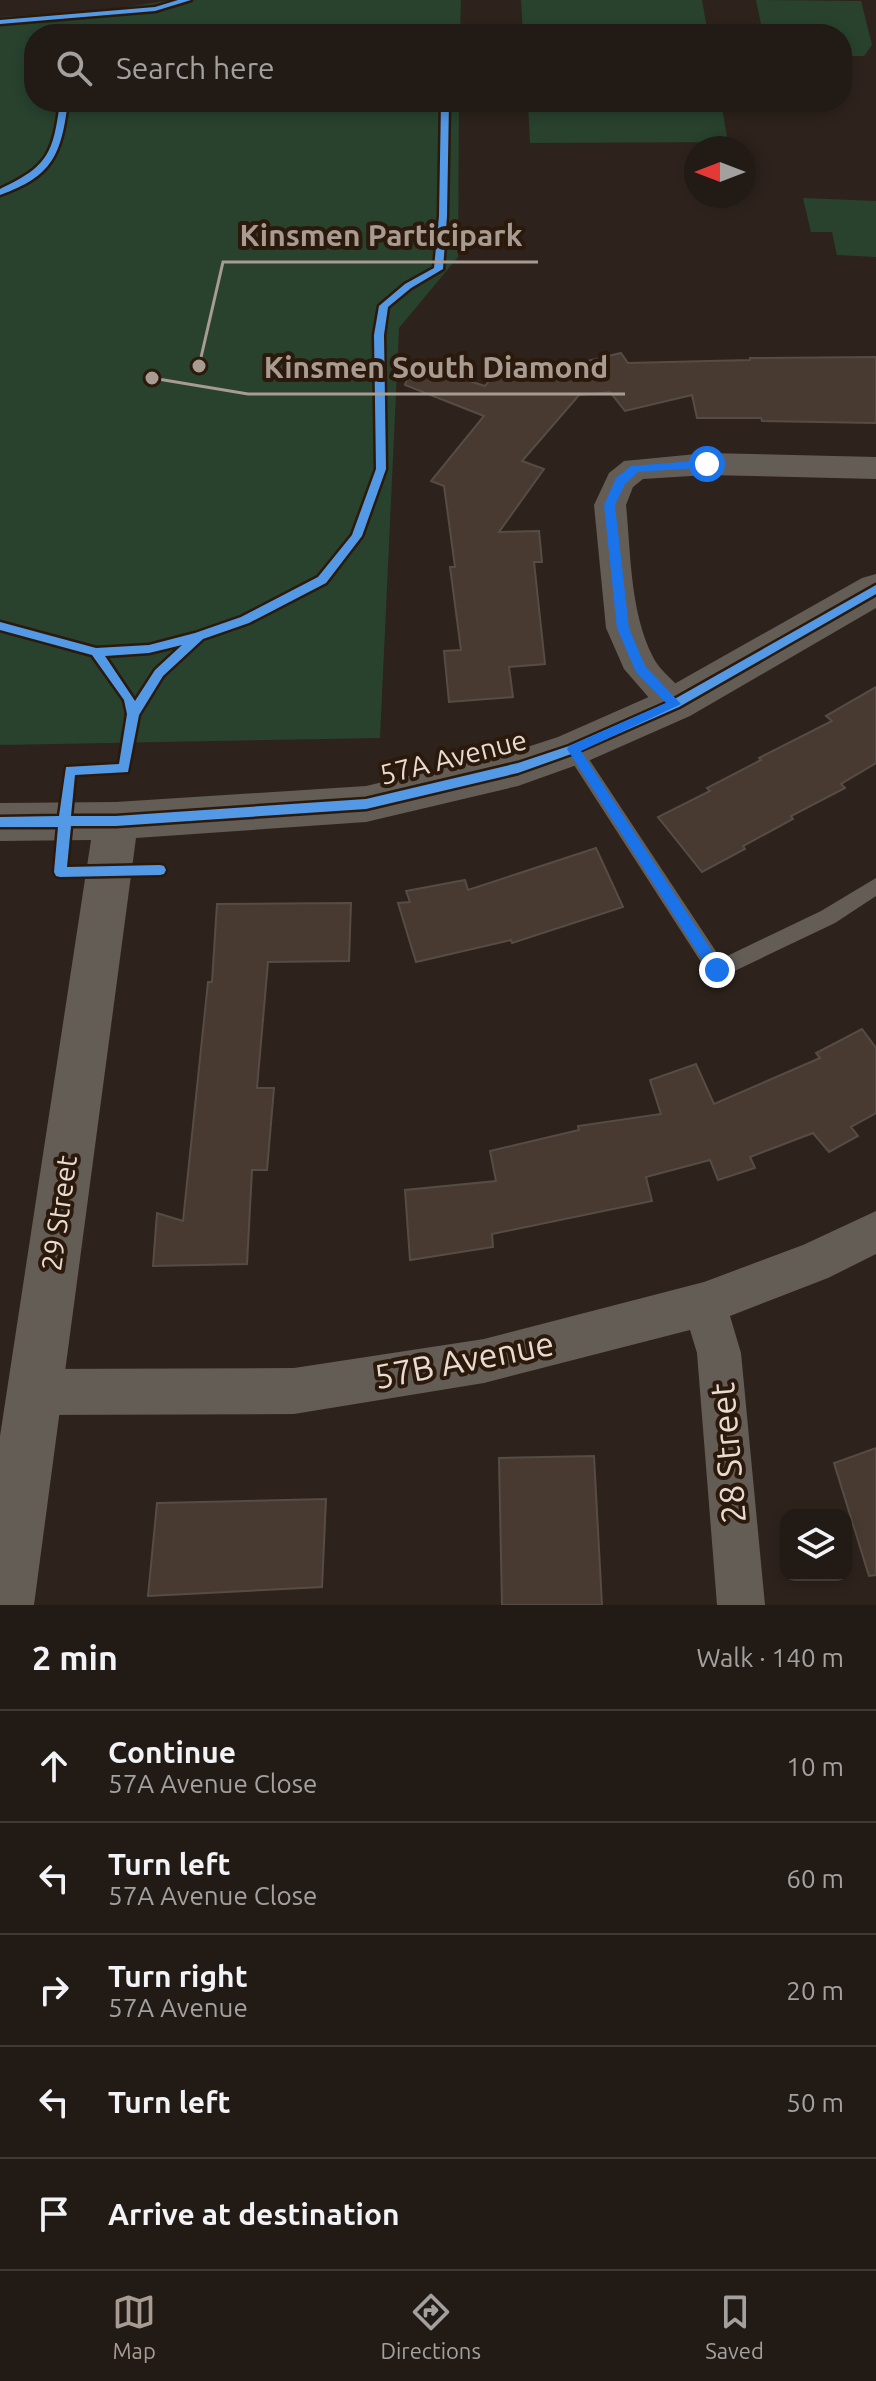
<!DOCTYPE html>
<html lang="en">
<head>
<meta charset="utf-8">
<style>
  body { margin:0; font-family:Ubuntu,sans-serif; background:#2e2722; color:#f1f3f6 }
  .controls { position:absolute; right:24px; bottom:24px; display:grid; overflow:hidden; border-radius:16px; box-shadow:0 4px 12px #0003 }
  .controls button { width:72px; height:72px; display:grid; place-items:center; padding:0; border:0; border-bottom:2px solid #3f3834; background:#221a15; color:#f1f3f6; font:40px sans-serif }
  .compass { position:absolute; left:684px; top:136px; width:72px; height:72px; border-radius:50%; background:#221a15; box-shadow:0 4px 12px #0003; rotate:270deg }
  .stop { position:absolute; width:24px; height:24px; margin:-18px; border:6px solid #1a73e8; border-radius:50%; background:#fff }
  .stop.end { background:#1a73e8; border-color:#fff; box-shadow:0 2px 8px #0008 }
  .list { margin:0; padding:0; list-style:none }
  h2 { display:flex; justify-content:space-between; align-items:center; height:104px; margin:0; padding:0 32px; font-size:34px }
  h2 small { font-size:26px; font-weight:400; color:#a2a1a0 }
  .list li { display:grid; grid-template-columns:52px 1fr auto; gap:24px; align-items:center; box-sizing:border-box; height:112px; padding:0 32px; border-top:2px solid #3f3834 }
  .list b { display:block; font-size:30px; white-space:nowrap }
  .list p { margin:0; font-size:26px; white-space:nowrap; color:#a2a1a0 }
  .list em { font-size:26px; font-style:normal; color:#a2a1a0 }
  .icon { flex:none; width:44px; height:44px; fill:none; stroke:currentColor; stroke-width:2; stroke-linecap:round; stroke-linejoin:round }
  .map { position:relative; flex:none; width:876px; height:1605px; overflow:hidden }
  .search { position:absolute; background:#221a15; box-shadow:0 4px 12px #0003; left:24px; right:24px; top:24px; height:88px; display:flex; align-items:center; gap:20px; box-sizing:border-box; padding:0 28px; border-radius:32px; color:#a2a1a0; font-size:30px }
  .sheet { height:664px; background:#221a15 }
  nav { display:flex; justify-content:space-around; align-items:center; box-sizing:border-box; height:112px; border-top:2px solid #3f3834; background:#221a15; font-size:22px; color:#a2a1a0 }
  nav a { display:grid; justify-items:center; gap:4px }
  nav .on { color:#a79b92 }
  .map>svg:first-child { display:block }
  .green { fill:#28422e }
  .building { fill:#483a31; stroke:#564c46; stroke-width:2 }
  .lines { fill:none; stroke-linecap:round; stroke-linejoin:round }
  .service { fill:#635d56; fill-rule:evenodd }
  .minor { fill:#635d56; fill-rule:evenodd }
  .tertiary { fill:#635d56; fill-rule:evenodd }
  .cycleway-casing { stroke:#2b190c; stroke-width:5 }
  .cycleway { fill:#5399e6; fill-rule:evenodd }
  .route { fill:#1a73e8 }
  .labels { text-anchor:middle; stroke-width:8; stroke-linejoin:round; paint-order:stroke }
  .street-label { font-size:28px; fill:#e8dbd2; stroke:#2b190c }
  .near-street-label { font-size:34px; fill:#e8dbd2; stroke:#2b190c }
  .leader { fill:none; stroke:#a79b92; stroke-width:3 }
  .callout-dot { fill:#a79b92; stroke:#2b190c; stroke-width:3 }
  .callout-label { font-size:30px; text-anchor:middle; font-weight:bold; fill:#a79b92; stroke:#2b190c; stroke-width:8; stroke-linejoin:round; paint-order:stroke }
</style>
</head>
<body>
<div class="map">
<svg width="876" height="1605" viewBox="0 0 876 1605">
  <rect width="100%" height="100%" fill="#2e231c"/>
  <g class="green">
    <path d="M 171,0 L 461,0 L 460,34 L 34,34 L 34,102 L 459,102 L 458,257 L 399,328 L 380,738 L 0,745 L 0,17 L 107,10 Z"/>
    <path d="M 521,0 L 702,0 L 708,34 L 523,34 Z"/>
    <path d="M 756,0 L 861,1 L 872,45 L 864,56 L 842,56 L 842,34 L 763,34 Z"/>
    <path d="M 528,102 L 721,102 L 728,142 L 530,143 Z"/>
    <path d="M 803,198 L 876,201 L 876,257 L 837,255 L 832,232 L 811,232 Z"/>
  </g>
  <g class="building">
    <path d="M 621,353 L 628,363 L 750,360 L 750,358 L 876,357 L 876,423 L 762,421 L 761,418 L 697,418 L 692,395 L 625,411 L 610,392 L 579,395 L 522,461 L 544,469 L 499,532 L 539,531 L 542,562 L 534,562 L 545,664 L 509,667 L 513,697 L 449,702 L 444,651 L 461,650 L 450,567 L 455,567 L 444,486 L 431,481 L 484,416 L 405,385 L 413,363 L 485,386 L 501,366 L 526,376 Z"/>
    <path d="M 876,687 L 876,763 L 841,784 L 845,788 L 791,816 L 793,819 L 743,846 L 745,849 L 702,872 L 658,817 L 710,791 L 707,788 L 761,760 L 759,758 L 832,721 L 826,716 Z"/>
    <path d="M 596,848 L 623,907 L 512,943 L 511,940 L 416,962 L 398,903 L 410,902 L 406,891 L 465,880 L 468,890 Z"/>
    <path d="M 351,903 L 349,961 L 268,962 L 257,1088 L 274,1088 L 267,1170 L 252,1170 L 247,1264 L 153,1266 L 157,1213 L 183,1221 L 208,982 L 212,982 L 217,904 Z"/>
    <path d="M 862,1029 L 876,1048 L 876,1113 L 851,1127 L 858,1136 L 829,1152 L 813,1133 L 750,1157 L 755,1168 L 718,1180 L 710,1160 L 646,1177 L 652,1201 L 492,1234 L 493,1247 L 410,1260 L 405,1190 L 496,1181 L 490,1151 L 579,1130 L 578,1126 L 661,1114 L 650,1080 L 696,1064 L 714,1104 L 820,1058 L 816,1053 Z"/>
    <path d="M 876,1448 L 876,1575 L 869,1576 L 834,1463 Z"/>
    <path d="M 594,1456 L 602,1605 L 502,1605 L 499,1458 Z"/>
    <path d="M 326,1499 L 322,1587 L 148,1596 L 157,1503 Z"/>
  </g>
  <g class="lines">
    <path class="service" d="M 573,742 L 579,744 L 721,959 L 821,911 L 876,878 L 876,896 L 835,923 L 724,976 L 717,979 L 710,976 L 567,754 L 564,749 L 567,744 Z"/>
    <g class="minor">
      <path d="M 707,453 L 876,457 L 876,479 L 707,475 L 643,479 L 633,487 L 626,505 C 631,555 630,612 653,657 C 662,675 683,686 692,704 L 687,714 L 675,718 L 663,714 L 624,669 L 606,628 L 594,505 L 609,473 L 624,461 Z"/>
      <path d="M 876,1211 L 876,1254 L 828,1278 L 730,1316 L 741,1353 L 765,1605 L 717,1605 L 697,1353 L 690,1330 L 484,1383 L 294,1414 L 33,1415 L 17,1408 L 10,1392 L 17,1376 L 33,1369 L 294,1368 L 484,1339 L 704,1282 L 803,1245 Z"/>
    </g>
    <path class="tertiary" d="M 876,574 L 876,608 L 690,716 L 588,761 L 518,786 L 366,822 L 136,838 L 34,1605 L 0,1605 L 0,1436 L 91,840 L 0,841 L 0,803 L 116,802 L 366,786 L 518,750 L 558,737 L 660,692 L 862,578 Z"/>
    <defs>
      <g id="cycleway">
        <path d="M 178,0 L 191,0 L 155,11 L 0,24 L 0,20 L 155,7 Z"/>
        <path d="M 60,102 L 68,102 C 61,155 53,176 0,195 L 0,189 C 49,166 53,153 60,102 Z"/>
        <path d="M 441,102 L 449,102 L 447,216 L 443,269 L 411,288 L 388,307 L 384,335 L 386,469 L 362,536 L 326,583 L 249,623 L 203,639 L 163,676 L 139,715 L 128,772 L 75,775 L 71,816 L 116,816 L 366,799 L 518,763 L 569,746 L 671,701 L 876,585 L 876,594 L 679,707 L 577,752 L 518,773 L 366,809 L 116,826 L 71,826 L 67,867 L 160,865 L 164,866 L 166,870 L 164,874 L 160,875 L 60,877 L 56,876 L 54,872 L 58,827 L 0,827 L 0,817 L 59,816 L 66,767 L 119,764 L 127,714 L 124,700 L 92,655 L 0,630 L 0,622 L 96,648 L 149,645 L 195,633 L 241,617 L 318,577 L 352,535 L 376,469 L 374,335 L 379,306 L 405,284 L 434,268 L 439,216 ZM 182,645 L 155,670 L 135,701 L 105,656 L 149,653 Z"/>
      </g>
    </defs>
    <use href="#cycleway" class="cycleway-casing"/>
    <use href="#cycleway" class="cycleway"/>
  </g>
  <path class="route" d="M 707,460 L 711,461 L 711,467 L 638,472 L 625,484 L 615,505 L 629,628 L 645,666 L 681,704 L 581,751 L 722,966 L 724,970 L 717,977 L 712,975 L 567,749 L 569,746 L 666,703 L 636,672 L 617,628 L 604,505 L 616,478 L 631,466 Z"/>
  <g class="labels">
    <g class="street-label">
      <text transform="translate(453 757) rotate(-14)" y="10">57A Avenue</text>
      <text transform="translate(59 1213) rotate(-82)" y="10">29 Street</text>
    </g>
    <g class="near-street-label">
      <text transform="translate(464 1360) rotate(-11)" y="12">57B Avenue</text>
      <text transform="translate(728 1453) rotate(-95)" y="12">28 Street</text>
    </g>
  </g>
  <path class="leader" d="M199 366L223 262H538M152 378L248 394H625"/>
  <g class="callout-dot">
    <circle cx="199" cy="366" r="8"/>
    <circle cx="152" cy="378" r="8"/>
  </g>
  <g class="callout-label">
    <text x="381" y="246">Kinsmen Participark</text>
    <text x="436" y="378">Kinsmen South Diamond</text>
  </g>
</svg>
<div class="controls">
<button><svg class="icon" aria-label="layers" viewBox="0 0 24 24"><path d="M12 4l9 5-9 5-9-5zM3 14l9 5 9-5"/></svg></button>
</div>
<svg class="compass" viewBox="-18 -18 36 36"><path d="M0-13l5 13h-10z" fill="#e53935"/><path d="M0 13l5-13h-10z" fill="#a2a1a0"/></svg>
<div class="stop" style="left:707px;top:464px"></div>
<div class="stop end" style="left:717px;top:970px"></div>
<div class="search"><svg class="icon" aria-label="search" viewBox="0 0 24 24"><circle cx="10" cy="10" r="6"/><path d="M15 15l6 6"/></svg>Search here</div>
</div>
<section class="sheet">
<h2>2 min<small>Walk · 140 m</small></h2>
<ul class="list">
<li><svg class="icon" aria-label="ahead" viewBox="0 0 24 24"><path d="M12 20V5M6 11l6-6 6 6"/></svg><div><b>Continue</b><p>57A Avenue Close</p></div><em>10 m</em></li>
<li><svg class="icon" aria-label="left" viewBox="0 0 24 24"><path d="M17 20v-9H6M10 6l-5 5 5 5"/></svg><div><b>Turn left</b><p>57A Avenue Close</p></div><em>60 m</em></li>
<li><svg class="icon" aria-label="right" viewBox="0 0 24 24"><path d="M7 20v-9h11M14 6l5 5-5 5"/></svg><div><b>Turn right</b><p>57A Avenue</p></div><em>20 m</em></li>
<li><svg class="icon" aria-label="left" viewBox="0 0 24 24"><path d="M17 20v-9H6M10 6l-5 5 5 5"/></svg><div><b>Turn left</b></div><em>50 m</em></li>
<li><svg class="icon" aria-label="arrive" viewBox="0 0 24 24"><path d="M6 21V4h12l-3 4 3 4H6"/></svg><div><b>Arrive at destination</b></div></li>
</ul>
</section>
<nav>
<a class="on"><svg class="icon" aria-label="map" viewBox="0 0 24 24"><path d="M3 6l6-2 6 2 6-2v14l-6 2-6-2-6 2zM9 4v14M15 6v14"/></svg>Map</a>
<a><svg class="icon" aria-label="directions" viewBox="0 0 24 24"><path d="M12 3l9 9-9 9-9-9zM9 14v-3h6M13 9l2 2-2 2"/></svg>Directions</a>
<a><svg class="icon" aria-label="saved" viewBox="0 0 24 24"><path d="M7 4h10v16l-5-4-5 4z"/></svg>Saved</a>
</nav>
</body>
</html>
